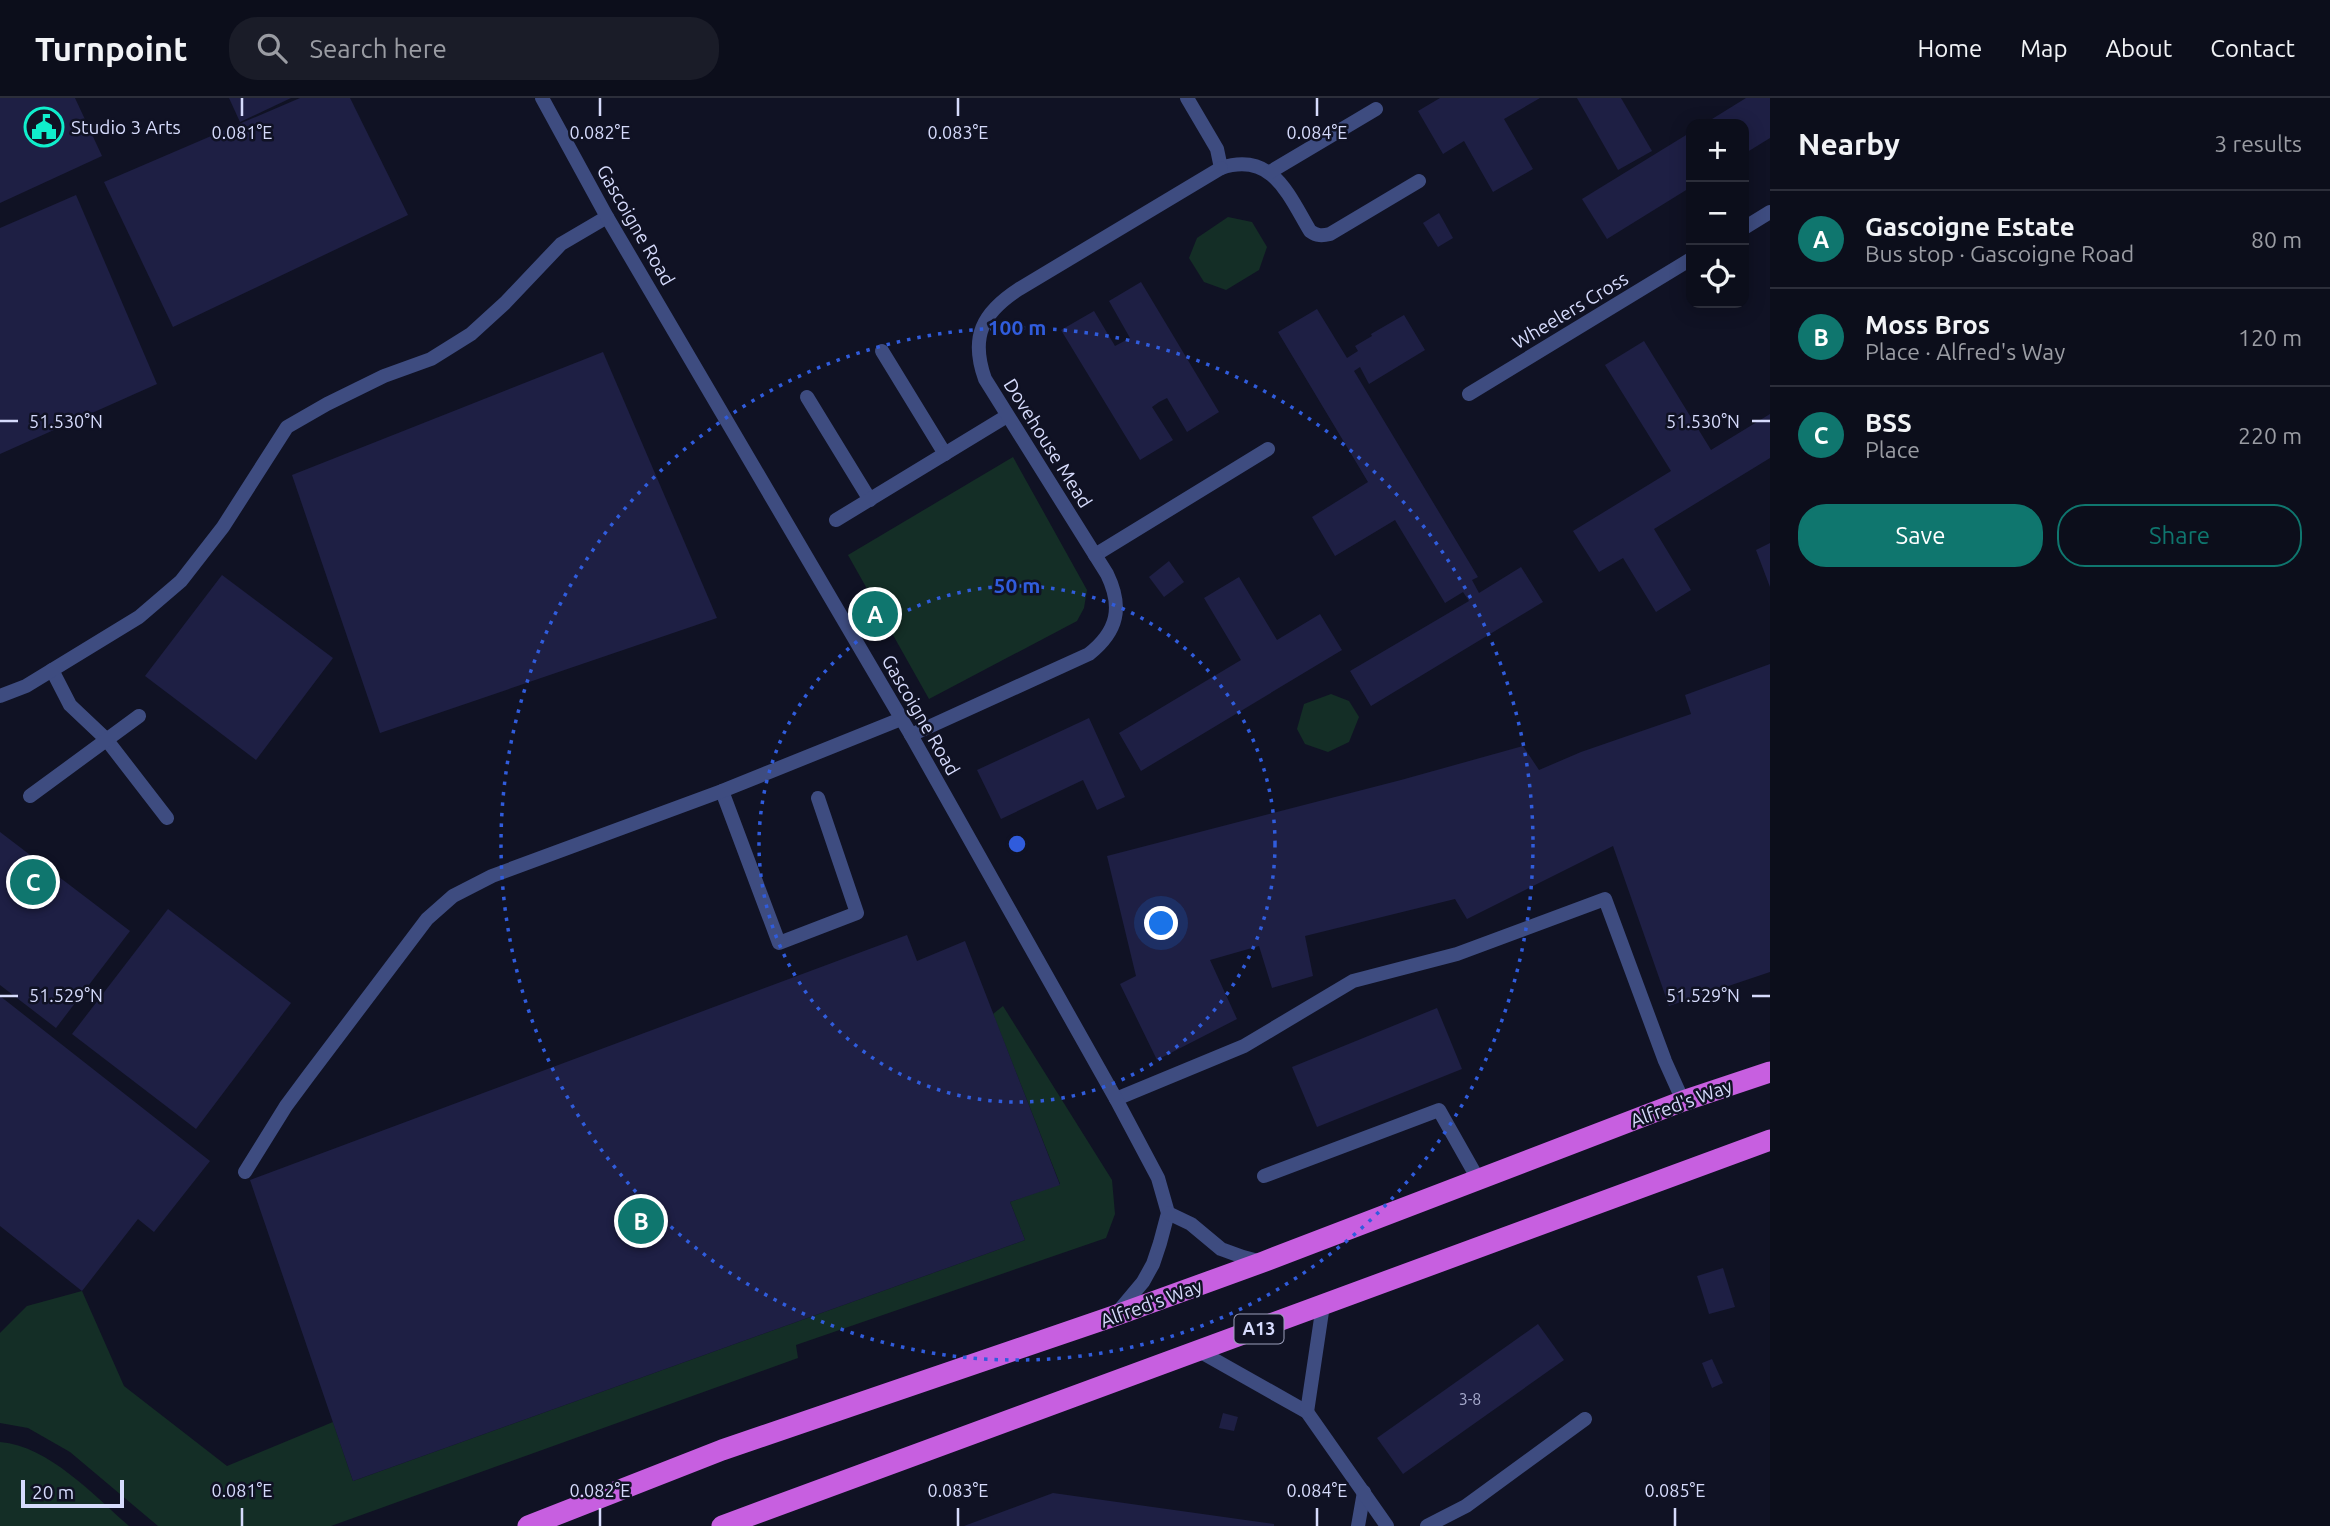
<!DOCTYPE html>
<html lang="en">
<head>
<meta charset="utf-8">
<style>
  body { margin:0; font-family:Ubuntu,sans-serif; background:#1a1c28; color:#f1f3f6 }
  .controls { position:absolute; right:21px; top:21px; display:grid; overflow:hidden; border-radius:14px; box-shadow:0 4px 18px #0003 }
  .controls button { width:63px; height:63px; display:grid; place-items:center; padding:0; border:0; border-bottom:2px solid #2c2e3a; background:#0c0e1b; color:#f1f3f6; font:35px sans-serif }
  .scale { position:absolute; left:21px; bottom:18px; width:103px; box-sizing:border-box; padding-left:7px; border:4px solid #d6dbfc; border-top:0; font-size:19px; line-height:24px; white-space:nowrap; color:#d6dbfc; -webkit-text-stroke:5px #101224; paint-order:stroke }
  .you { position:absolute; left:1162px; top:826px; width:24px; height:24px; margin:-18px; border:5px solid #fff; border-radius:50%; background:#1a73e8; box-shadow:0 0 0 10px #1a73e833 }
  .badge { display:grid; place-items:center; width:46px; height:46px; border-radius:50%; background:#0f766e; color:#fff; font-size:23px; font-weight:700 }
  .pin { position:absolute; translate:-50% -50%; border:4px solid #fff; box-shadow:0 2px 7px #0006 }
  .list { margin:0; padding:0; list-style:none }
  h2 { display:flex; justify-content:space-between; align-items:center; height:91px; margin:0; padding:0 28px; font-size:30px }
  h2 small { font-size:23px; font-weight:400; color:#9a9ca3 }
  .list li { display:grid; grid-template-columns:46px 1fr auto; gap:21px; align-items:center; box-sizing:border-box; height:98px; padding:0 28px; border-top:2px solid #2c2e3a }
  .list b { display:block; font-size:26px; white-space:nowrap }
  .list p { margin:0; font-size:23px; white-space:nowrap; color:#9a9ca3 }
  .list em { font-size:23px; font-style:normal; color:#9a9ca3 }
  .actions { display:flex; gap:14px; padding:21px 28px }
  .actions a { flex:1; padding:16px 0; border:2px solid #0f766e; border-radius:28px; text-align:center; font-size:24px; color:#0f766e }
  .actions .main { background:#0f766e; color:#fff }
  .icon { flex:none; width:38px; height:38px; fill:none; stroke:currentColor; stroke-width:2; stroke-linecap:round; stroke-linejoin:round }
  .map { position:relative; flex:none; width:1770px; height:1428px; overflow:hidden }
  header { display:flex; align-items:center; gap:42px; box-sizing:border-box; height:98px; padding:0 35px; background:#0c0e1b; border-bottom:2px solid #2c2e3a }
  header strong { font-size:33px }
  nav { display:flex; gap:38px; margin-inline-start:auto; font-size:24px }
  .search { width:490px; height:63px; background:#1a1c28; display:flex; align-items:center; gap:18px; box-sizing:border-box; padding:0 24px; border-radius:28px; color:#9a9ca3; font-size:26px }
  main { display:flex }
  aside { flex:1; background:#0c0e1b }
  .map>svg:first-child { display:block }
  .green { fill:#142e26 }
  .building { fill:#1e1f44 }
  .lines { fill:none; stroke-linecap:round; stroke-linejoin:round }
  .service { stroke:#3e4c80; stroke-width:14 }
  .minor { stroke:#3e4c80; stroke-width:14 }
  .tertiary { stroke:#3e4c80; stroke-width:14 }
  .trunk { stroke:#c75fe0; stroke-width:21 }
  .ticks { fill:none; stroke:#d6dbfc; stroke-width:2.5 }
  .ring { fill:none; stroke:#305cdc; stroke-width:3.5; stroke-dasharray:3.5 7 }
  .labels { text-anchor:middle; stroke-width:5; stroke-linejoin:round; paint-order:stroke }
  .number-label { font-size:16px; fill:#a8acce }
  .shield { fill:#101224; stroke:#9b9fbb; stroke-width:2 }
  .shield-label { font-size:18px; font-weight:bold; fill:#d6dbfc }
  .poi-label { font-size:19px; fill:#d6dbfc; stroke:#101224; text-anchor:start }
  .street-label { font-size:19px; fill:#d6dbfc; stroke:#101224 }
  .ticks-label { font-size:18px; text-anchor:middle; fill:#d6dbfc; stroke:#101224; stroke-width:5; stroke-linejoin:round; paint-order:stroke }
  .centre { fill:#305cdc; stroke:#101224; stroke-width:3.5 }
  .ring-label { font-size:21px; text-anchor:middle; font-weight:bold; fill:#305cdc; stroke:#101224; stroke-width:5; stroke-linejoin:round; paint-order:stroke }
</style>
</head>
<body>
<header>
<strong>Turnpoint</strong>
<div class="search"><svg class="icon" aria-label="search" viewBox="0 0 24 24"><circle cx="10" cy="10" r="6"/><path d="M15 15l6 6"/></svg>Search here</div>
<nav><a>Home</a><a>Map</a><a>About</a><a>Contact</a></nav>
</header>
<main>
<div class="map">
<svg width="1770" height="1428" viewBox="0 0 1770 1428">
  <rect width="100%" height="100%" fill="#101224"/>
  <g class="green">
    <path d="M 1228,119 L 1252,124 L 1267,149 L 1259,172 L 1226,192 L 1204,184 L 1189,160 L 1197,140 Z"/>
    <path d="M 1013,359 L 1087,492 L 1084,510 L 1077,523 L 929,601 L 848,457 Z"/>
    <path d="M 1331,596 L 1349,603 L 1359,619 L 1349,644 L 1328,654 L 1305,646 L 1297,631 L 1304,606 Z"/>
    <path d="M 1003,908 L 1112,1082 L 1115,1116 L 1106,1140 L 796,1247 L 798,1260 L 331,1428 L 158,1428 L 70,1354 L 28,1330 L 0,1325 L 0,1235 L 27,1208 L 82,1193 L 124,1288 L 227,1368 L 333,1324 L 353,1383 L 1025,1142 L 1010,1104 L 1060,1086 L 993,916 Z"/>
    <path d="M 0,1344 C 49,1348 93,1397 129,1428 L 0,1428 Z"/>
  </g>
  <g class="building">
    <path d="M 0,0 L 75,0 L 102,58 L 0,105 Z"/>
    <path d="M 229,0 L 291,0 L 240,24 Z"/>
    <path d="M 300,0 L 350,0 L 408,117 L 173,229 L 104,84 Z"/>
    <path d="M 1440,0 L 1540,0 L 1504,21 L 1533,71 L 1493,94 L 1464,43 L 1443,56 L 1418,13 Z"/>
    <path d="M 1577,0 L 1621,0 L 1652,53 L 1618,72 Z"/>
    <path d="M 1746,0 L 1770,0 L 1770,40 L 1744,56 L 1744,26 L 1704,26 Z"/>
    <path d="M 1691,34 L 1691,89 L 1607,141 L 1582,101 Z"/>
    <path d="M 76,97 L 157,286 L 0,356 L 0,130 Z"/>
    <path d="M 1439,115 L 1453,140 L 1438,149 L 1423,125 Z"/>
    <path d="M 1141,184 L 1219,314 L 1187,334 L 1167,300 L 1159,304 L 1152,309 L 1173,342 L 1140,362 L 1061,232 L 1094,213 L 1115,248 L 1130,240 L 1109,203 Z"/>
    <path d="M 1317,211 L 1347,260 L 1358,253 L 1355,248 L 1372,238 L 1371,236 L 1404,217 L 1425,252 L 1369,286 L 1360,269 L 1354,273 L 1478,479 L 1472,482 L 1479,495 L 1521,469 L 1543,504 L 1371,608 L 1350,573 L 1469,503 L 1463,494 L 1445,505 L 1395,422 L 1335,458 L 1312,419 L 1368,384 L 1278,234 Z"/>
    <path d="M 1644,243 L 1711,352 L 1770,316 L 1770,360 L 1654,431 L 1691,492 L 1656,514 L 1623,460 L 1599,474 L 1573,433 L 1671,373 L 1605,267 Z"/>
    <path d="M 603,254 L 717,520 L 380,635 L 292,377 Z"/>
    <path d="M 1770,445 L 1770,489 L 1756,452 Z"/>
    <path d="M 1169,463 L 1184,484 L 1164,499 L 1149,479 Z"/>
    <path d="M 222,477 L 333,560 L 256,662 L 145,578 Z"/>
    <path d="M 1239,479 L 1277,542 L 1320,516 L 1342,552 L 1141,673 L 1119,635 L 1241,562 L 1204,500 Z"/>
    <path d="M 1770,566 L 1770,874 L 1669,908 L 1613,748 L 1467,821 L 1455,801 L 1305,838 L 1313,878 L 1272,890 L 1259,848 L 1210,862 L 1237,921 L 1157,962 L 1120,886 L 1136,878 L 1107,758 L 1401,682 L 1523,648 L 1539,672 L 1581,654 L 1691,616 L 1685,597 Z"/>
    <path d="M 1089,620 L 1125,699 L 1097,712 L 1083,682 L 1001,721 L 977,672 Z"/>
    <path d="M 0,734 L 130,833 L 56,930 L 0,887 Z"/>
    <path d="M 168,811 L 291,905 L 196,1031 L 72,936 Z"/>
    <path d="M 907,837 L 917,863 L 965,843 L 1060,1087 L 1010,1104 L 1025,1142 L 353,1383 L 250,1082 Z"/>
    <path d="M 0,898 L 210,1063 L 154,1134 L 138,1121 L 82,1193 L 0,1128 Z"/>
    <path d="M 1437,910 L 1462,971 L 1317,1029 L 1292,969 Z"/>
    <path d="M 1723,1170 L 1735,1209 L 1709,1216 L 1697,1178 Z"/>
    <path d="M 1538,1226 L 1564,1262 L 1403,1376 L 1377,1340 Z"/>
    <path d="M 1712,1261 L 1723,1285 L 1712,1290 L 1702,1265 Z"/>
    <path d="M 1223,1315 L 1238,1319 L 1234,1333 L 1219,1330 Z"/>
    <path d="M 1053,1395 L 1274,1426 L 1274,1428 L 964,1428 Z"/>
  </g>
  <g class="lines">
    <g class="service">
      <path d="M 1187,0 L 1217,51 L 1221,70 C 1272,53 1288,96 1310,133 C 1317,138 1322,138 1330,136 L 1419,83"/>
      <path d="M 1270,74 L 1376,11"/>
      <path d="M 882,253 L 945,356"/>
      <path d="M 807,299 L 870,402"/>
      <path d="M 836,422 L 1007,318"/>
      <path d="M 1095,457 L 1268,351"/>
      <path d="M 52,572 L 70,607 L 106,641 L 167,720"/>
      <path d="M 0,598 L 26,588 L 139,519 L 181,483 L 223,429 L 287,329 L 327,306 L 384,278 L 431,261 L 471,236 L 505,205 L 561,146 L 607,119"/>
      <path d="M 722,693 L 779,845 L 857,815 L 818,700"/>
      <path d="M 30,698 L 139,618"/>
      <path d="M 1116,1001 L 1244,948 L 1353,883 L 1457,856 L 1605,801 L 1665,963 L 1683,1003"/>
      <path d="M 245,1074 L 286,1008 L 309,977 L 427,821 L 453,798 L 492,778 L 722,693 L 901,621"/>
      <path d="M 1264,1078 L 1439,1012 L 1478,1081"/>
      <path d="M 1358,1428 L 1364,1394"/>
      <path d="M 1427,1428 L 1466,1408 L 1585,1321"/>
    </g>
    <g class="minor">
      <path d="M 1744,130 L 1770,114"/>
      <path d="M 1469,296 L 1691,161"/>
      <path d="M 911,637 L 1089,556 C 1118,533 1123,509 1107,476 L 985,281 C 970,239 982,215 1019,191 L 1221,70"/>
      <path d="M 1199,1253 L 1307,1314 L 1387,1428"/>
      <path d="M 1307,1314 L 1323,1207"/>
    </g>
    <g class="tertiary">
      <path d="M 542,0 L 607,119 L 911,637 L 1116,1001 L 1158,1080 L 1168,1115 L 1160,1145 L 1153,1166 L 1143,1184 L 1117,1215"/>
      <path d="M 1168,1115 L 1191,1126 L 1221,1151 L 1243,1159 L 1262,1164"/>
    </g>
    <g class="trunk">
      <path d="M 528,1428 L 722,1352 L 1114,1218 L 1263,1164 L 1683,1003 L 1770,974"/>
      <path d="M 722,1428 L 1770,1042"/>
    </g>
  </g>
  <path class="ticks" d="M 242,0 L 242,18M 600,0 L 600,18M 958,0 L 958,18M 1317,0 L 1317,18M 0,323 L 18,323M 1752,323 L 1770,323M 0,898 L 18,898M 1752,898 L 1770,898M 242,1410 L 242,1428M 600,1410 L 600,1428M 958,1410 L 958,1428M 1317,1410 L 1317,1428M 1675,1410 L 1675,1428"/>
  <g class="ring">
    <circle cx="1017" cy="746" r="258"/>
    <circle cx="1017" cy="746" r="516"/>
  </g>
  <defs>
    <symbol id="civic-ring" viewBox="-11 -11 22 22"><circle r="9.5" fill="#101224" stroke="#10eecc" stroke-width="1.5"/><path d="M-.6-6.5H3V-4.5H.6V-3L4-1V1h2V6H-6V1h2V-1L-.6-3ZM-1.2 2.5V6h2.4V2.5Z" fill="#10eecc"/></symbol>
  </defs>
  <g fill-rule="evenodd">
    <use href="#civic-ring" x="22" y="7" width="44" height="44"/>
  </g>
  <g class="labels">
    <g class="number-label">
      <text x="1470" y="1307">3-8</text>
    </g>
    <rect class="shield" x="1234.5" y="1216.5" width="49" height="29" rx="5"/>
    <g class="shield-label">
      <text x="1259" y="1237">A13</text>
    </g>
    <g class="poi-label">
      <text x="71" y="36">Studio 3 Arts</text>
    </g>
    <g class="street-label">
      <text transform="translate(636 127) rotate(60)" y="7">Gascoigne Road</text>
      <text transform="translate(1570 212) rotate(-31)" y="7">Wheelers Cross</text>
      <text transform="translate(1048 345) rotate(58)" y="7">Dovehouse Mead</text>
      <text transform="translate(921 617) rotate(60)" y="7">Gascoigne Road</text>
      <text transform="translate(1681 1005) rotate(-20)" y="7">Alfred's Way</text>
      <text transform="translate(1151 1205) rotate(-20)" y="7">Alfred's Way</text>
    </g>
  </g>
  <g class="ticks-label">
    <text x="242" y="41">0.081°E</text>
    <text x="600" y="41">0.082°E</text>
    <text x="958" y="41">0.083°E</text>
    <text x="1317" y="41">0.084°E</text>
    <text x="66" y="330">51.530°N</text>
    <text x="1703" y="330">51.530°N</text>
    <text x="66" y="904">51.529°N</text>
    <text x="1703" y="904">51.529°N</text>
    <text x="242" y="1399">0.081°E</text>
    <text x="600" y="1399">0.082°E</text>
    <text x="958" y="1399">0.083°E</text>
    <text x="1317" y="1399">0.084°E</text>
    <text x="1675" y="1399">0.085°E</text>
  </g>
  <circle cx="1017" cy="746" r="10" class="centre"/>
  <g class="ring-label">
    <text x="1017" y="237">100 m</text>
    <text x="1017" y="495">50 m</text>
  </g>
</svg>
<div class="controls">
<button>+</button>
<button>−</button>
<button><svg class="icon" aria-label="locate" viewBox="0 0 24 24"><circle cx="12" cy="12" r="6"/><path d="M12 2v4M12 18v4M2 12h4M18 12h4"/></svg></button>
</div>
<div class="scale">20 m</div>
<div class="you"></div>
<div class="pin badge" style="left:875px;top:516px">A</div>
<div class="pin badge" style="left:641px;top:1123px">B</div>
<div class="pin badge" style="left:33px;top:784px">C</div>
</div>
<aside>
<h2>Nearby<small>3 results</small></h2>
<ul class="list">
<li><span class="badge">A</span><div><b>Gascoigne Estate</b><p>Bus stop · Gascoigne Road</p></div><em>80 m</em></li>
<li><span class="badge">B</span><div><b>Moss Bros</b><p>Place · Alfred's Way</p></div><em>120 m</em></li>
<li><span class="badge">C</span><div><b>BSS</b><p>Place</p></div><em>220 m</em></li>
</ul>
<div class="actions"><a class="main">Save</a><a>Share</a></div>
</aside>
</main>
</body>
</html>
